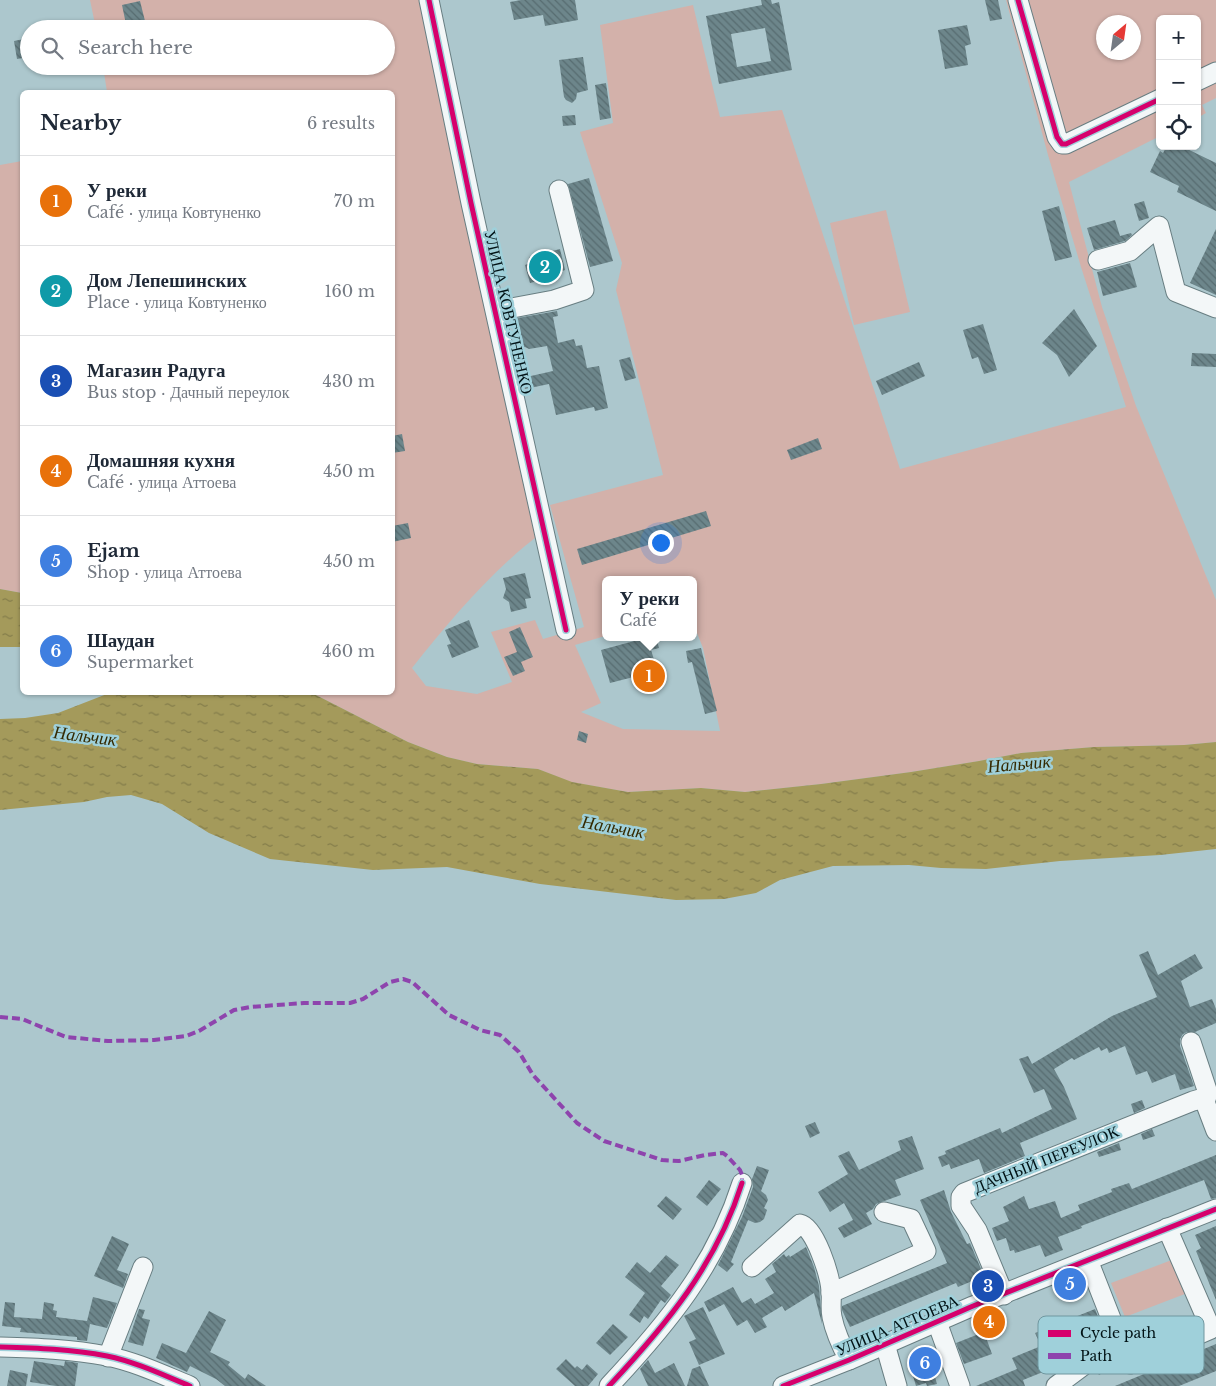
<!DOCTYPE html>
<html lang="en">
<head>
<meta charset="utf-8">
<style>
  body { margin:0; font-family:"Libre Baskerville",serif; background:#f6f6f7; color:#1f2937 }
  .controls { position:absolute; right:15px; top:15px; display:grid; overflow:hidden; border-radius:8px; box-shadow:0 1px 4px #0004 }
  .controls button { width:45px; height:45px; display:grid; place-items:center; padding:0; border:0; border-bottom:1px solid #e0e1e3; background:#fff; color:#1f2937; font:25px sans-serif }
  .compass { position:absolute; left:1096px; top:15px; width:45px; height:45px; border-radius:50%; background:#fff; box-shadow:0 1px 4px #0004; rotate:29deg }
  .you { position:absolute; left:660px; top:542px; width:18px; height:18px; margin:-12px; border:4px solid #fff; border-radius:50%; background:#1a73e8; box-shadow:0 0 0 8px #1a73e833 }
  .badge { display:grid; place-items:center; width:32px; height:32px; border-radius:50%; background:#d93025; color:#fff; font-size:16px; font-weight:700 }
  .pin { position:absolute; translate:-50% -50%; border:2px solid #fff; box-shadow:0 1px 5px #0006 }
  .popup { position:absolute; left:602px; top:576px; width:95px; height:65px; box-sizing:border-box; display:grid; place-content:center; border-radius:8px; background:#fff; filter:drop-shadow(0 1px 4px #0005); font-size:16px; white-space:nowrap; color:#747a83 }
  .popup b { font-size:19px; color:#1f2937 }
  .popup::after { content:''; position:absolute; left:50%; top:100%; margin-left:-10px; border:10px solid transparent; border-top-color:#fff }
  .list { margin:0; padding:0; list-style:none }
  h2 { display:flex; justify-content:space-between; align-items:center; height:65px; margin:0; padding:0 20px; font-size:21px }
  h2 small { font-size:16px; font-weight:400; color:#747a83 }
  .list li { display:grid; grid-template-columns:32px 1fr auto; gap:15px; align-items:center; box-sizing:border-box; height:90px; padding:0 20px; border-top:1px solid #e0e1e3 }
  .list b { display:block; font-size:19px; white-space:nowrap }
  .list p { margin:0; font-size:16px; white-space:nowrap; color:#747a83 }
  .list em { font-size:16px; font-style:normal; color:#747a83 }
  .icon { flex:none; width:28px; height:28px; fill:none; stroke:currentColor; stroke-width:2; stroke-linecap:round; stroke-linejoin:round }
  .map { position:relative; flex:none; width:1216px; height:1386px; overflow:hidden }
  .search { position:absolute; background:#fff; box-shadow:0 1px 4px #0004; left:20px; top:20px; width:375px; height:55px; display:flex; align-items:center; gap:12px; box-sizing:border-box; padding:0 18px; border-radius:28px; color:#747a83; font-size:19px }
  .panel { position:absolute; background:#fff; box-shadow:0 1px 4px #0004; left:20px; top:90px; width:375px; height:605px; border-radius:8px }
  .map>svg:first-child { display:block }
  .garden { fill:#d3b1aa; fill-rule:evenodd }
  .water { fill:url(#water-ripples) }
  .building { fill:url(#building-back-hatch); fill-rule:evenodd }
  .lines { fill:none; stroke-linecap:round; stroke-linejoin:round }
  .minor-casing { stroke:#687e82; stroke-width:21 }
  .minor { stroke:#f3f7f8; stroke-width:19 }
  .quiet { stroke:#8e44ad; stroke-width:4; stroke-dasharray:8 4; stroke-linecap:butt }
  .cycleway-casing { stroke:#9fd0da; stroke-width:8 }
  .cycleway { stroke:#d6006c; stroke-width:5 }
  .labels { text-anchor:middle; stroke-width:5; stroke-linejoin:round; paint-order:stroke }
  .street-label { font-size:16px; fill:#011215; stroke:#9fd0da }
  .water-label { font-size:18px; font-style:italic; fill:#352a02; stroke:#9fd0da }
  .key { fill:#9fd0da; stroke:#70979f; stroke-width:1 }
  .key-label { font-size:14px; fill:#011215 }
</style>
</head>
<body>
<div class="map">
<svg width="1216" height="1386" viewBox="0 0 1216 1386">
  <defs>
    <pattern id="water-ripples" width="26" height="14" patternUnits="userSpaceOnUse" patternTransform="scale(1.25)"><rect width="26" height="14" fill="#a49a5b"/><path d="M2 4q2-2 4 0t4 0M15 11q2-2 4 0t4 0" fill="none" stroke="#837c4a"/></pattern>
    <pattern id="building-back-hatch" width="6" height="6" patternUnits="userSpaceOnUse" patternTransform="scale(1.25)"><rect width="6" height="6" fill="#6d868b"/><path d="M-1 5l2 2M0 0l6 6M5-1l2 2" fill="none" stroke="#576c70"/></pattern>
  </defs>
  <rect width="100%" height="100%" fill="#acc7cd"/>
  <g class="garden">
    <path d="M 90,0 L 429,0 L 544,531 C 493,569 452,618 412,668 L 426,686 L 477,694 L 512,682 L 491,632 L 535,620 L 543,639 L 584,627 L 550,505 L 663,475 L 616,290 L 622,263 L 580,132 L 613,123 L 600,25 L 693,5 L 720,117 L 782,110 L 900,469 L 1126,407 L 1081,267 L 1048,155 L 1006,0 L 1216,0 L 1216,98 L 1202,105 L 1206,113 L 1197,118 L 1197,19 L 1160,19 L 1160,136 L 1069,182 L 1102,307 L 1136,406 L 1216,600 L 1216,742 L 1184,745 L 1094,747 L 1021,753 L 979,761 L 911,772 L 821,784 L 745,792 L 701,788 L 628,792 L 571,782 L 538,769 L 477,764 L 447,757 L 408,742 L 312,693 L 392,692 L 392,92 L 107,92 L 103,66 L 386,66 L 386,29 L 96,29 ZM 1104,22 L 1134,22 L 1134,52 L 1104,52 ZM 605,580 L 693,580 L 693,623 L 703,648 L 720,731 L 623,729 L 581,712 L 601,703 L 575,645 L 605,636 Z"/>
    <path d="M 22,161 L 22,593 L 0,589 L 0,165 Z"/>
    <path d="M 886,210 L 910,312 L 854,325 L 830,223 Z"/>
    <path d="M 1177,1258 L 1190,1292 L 1125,1317 L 1111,1283 Z"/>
  </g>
  <g class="water">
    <path d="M 0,589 L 22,593 L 22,647 L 0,647 Z"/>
    <path d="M 112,692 L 312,693 L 408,742 L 447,757 L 477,764 L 538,769 L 572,782 L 628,792 L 701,788 L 745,792 L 821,784 L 911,772 L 979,761 L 1021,753 L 1094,747 L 1184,745 L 1216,742 L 1216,849 L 1160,855 L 1060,861 L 986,869 L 941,868 L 909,865 L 833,866 L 780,880 L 756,893 L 724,899 L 676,900 L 540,884 L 447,867 L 373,870 L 270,859 L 209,833 L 162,804 L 131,795 L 107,797 L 84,802 L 0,810 L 0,719 L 25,718 L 58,713 Z"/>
  </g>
  <g class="building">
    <path d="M 521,0 L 575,0 L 578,20 L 545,26 L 543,15 L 514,20 L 510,2 Z"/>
    <path d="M 761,0 L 771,0 L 772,4 L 779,2 L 792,70 L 719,84 L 706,16 L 762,5 ZM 765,28 L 771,61 L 737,67 L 731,34 Z"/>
    <path d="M 985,0 L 998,0 L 1002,19 L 990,21 Z"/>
    <path d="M 140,1 L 147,29 L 127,29 L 122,5 Z"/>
    <path d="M 967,25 L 971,44 L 965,46 L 968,65 L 945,69 L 938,30 Z"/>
    <path d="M 29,38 L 29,57 L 17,59 L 14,41 Z"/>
    <path d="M 583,57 L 588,90 L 577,93 L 576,99 L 572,103 L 566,100 L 564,97 L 559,60 Z"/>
    <path d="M 606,83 L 611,118 L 600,120 L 595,85 Z"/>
    <path d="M 575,115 L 576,125 L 563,126 L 562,116 Z"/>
    <path d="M 1167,146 L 1181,146 L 1216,163 L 1216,211 L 1177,192 L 1179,186 L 1150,172 L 1160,151 L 1163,153 Z"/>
    <path d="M 589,178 L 613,261 L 590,267 L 568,184 Z"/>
    <path d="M 1144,201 L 1149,218 L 1139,221 L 1134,204 Z"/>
    <path d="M 1059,206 L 1072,257 L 1055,261 L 1042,211 Z"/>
    <path d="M 1115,220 L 1120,236 L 1131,233 L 1132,235 L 1125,241 L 1094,250 L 1087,228 Z"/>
    <path d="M 1216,229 L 1216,295 L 1190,283 Z"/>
    <path d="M 560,249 L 565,270 L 559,272 L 560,275 L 530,283 L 525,265 L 531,263 L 529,257 Z"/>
    <path d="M 1130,263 L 1137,287 L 1103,296 L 1097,272 Z"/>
    <path d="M 1074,309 L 1097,346 L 1069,377 L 1057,355 L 1042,343 Z"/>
    <path d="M 557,311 L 558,316 L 553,317 L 558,343 L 574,339 L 576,346 L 582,345 L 587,368 L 599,366 L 608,408 L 595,411 L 594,407 L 556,415 L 549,384 L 525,389 L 522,378 L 553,371 L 547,346 L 529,349 L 525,347 L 519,348 L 512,319 Z"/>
    <path d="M 983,324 L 997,370 L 984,374 L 978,357 L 972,359 L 963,330 Z"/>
    <path d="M 1192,353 L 1216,354 L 1216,367 L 1191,366 Z"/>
    <path d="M 630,357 L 636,378 L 625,381 L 619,360 Z"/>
    <path d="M 919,362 L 925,376 L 882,395 L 876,381 Z"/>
    <path d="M 402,434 L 405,451 L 392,453 L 392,436 Z"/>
    <path d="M 818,438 L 822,449 L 791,460 L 787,450 Z"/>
    <path d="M 706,511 L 711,526 L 582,565 L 577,549 Z"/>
    <path d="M 408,523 L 411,538 L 392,542 L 392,526 Z"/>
    <path d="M 525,573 L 531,598 L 525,599 L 527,608 L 511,612 L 509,602 L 503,598 L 506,589 L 503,578 Z"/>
    <path d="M 469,620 L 479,647 L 452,658 L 447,645 L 451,644 L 445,630 Z"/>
    <path d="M 520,627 L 533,657 L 521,662 L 525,671 L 513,676 L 504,657 L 517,652 L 509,632 Z"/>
    <path d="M 649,637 L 656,637 L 659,648 L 651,650 L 661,682 L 647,685 L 645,674 L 610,683 L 601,650 Z"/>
    <path d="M 701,648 L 717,711 L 705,714 L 692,662 L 688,663 L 686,651 Z"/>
    <path d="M 579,731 L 588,734 L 586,743 L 577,740 Z"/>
    <path d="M 1148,951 L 1158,975 L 1195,954 L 1203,968 L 1181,981 L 1190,1007 L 1212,999 L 1216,1009 L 1216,1023 L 1195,1032 L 1187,1032 L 1183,1034 L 1180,1039 L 1180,1046 L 1194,1086 L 1180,1090 L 1175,1074 L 1152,1083 L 1147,1071 L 1136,1075 L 1125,1046 L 1109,1053 L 1107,1048 L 1101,1051 L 1099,1047 L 1074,1060 L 1072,1058 L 1054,1069 L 1064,1087 L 1077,1119 L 1020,1143 L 1025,1156 L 984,1173 L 979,1159 L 951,1169 L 949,1164 L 942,1167 L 938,1157 L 946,1154 L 945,1151 L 1000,1128 L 1002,1133 L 1052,1109 L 1044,1089 L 1034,1093 L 1019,1059 L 1028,1056 L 1032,1064 L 1112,1016 L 1157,997 L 1139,955 Z"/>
    <path d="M 1142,1100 L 1145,1108 L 1134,1113 L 1131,1104 Z"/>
    <path d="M 815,1122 L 820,1133 L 810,1138 L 805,1126 Z"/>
    <path d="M 1152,1129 L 1155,1136 L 1143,1140 L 1141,1134 Z"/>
    <path d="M 912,1136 L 924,1169 L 895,1180 L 901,1195 L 876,1204 L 873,1209 L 866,1213 L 872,1224 L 844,1238 L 838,1228 L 853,1220 L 844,1203 L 830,1212 L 818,1192 L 848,1174 L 838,1156 L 849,1151 L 859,1170 L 901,1150 L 898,1141 Z"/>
    <path d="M 1119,1143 L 1121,1150 L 1099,1157 L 1097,1152 Z"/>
    <path d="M 1216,1155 L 1216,1198 L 1211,1199 L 1204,1180 L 1081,1226 L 1082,1228 L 1058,1237 L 1063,1250 L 1045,1257 L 1040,1245 L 1015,1253 L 1014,1250 L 1010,1251 L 1006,1238 L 997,1241 L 992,1228 L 1009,1221 L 1003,1207 L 1024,1196 L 1029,1209 L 1055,1201 L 1061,1218 L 1080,1210 L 1078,1205 L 1112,1192 L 1111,1189 L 1129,1183 L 1132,1189 Z"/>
    <path d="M 757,1166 L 769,1170 L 761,1191 L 766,1195 L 768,1200 L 764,1208 L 767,1210 L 764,1219 L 760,1222 L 755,1223 L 748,1220 L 731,1262 L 734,1264 L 727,1272 L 718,1265 L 742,1217 L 753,1187 L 752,1179 Z"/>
    <path d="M 709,1180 L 721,1189 L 707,1206 L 696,1197 Z"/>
    <path d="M 944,1190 L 951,1212 L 967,1244 L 970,1243 L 984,1276 L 958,1287 L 956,1283 L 850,1327 L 842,1310 L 842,1306 L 947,1263 L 920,1200 Z"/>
    <path d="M 666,1196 L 682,1209 L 673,1220 L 657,1206 Z"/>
    <path d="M 1216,1226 L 1216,1300 L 1196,1251 L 1201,1248 L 1195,1235 Z"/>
    <path d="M 112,1236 L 129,1244 L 117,1270 L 128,1274 L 123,1288 L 94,1276 Z"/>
    <path d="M 806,1247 L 814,1267 L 819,1286 L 822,1324 L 814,1293 L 785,1311 L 782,1306 L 762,1318 L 767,1327 L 755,1333 L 747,1320 L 737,1326 L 724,1304 L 709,1312 L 704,1302 L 733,1287 L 742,1303 L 751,1298 L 755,1304 L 774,1293 L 765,1279 L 776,1272 L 772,1264 L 784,1254 L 786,1257 L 789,1255 L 790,1257 Z"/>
    <path d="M 666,1255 L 679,1265 L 661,1286 L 671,1295 L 665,1303 L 661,1300 L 648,1319 L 644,1316 L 640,1323 L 629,1315 L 645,1293 L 625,1277 L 637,1262 L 650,1273 Z"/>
    <path d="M 1071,1279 L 1075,1289 L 1059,1295 L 1055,1285 Z"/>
    <path d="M 93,1297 L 117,1303 L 107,1328 L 90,1324 L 87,1341 L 77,1340 L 77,1337 L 20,1332 L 21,1328 L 2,1326 L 5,1302 L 15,1303 L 14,1317 L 42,1319 L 44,1302 L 54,1304 L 53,1310 L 57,1311 L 56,1317 L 87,1321 Z"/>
    <path d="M 703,1307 L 725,1354 L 699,1365 L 689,1342 L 696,1339 L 684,1316 Z"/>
    <path d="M 139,1309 L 145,1310 L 142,1318 L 150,1320 L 143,1346 L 128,1342 Z"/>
    <path d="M 1095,1309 L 1103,1329 L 1046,1352 L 1053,1368 L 1023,1380 L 1025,1386 L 976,1386 L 1017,1369 L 1012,1358 L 1041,1346 L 1035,1333 Z"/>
    <path d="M 209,1311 L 226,1320 L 210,1352 L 230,1362 L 228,1365 L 245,1379 L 248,1374 L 266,1386 L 225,1386 L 216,1379 L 190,1366 L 187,1372 L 156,1358 L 162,1343 L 186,1353 Z"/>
    <path d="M 613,1324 L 628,1337 L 610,1355 L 596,1343 Z"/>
    <path d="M 984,1332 L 992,1354 L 964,1364 L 956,1343 Z"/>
    <path d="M 1216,1344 L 1216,1371 L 1179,1386 L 1115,1386 Z"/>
    <path d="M 566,1359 L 575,1368 L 577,1366 L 582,1370 L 587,1364 L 598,1374 L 588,1386 L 575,1386 L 556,1369 Z"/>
    <path d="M 648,1360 L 655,1373 L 674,1363 L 685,1386 L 648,1386 L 640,1369 Z"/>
    <path d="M 930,1360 L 937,1384 L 927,1386 L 926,1383 L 916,1386 L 910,1366 Z"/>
    <path d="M 34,1361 L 64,1366 L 65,1361 L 78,1363 L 75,1386 L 56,1386 L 30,1382 Z"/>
    <path d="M 1105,1364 L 1108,1370 L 1099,1375 L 1096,1370 Z"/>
    <path d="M 700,1366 L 709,1386 L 687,1386 L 692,1369 Z"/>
    <path d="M 10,1370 L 28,1374 L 26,1386 L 7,1386 Z"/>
  </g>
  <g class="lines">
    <defs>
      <g id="minor">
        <path d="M 429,0 L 471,203 L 566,630"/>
        <path d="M 1018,0 L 1057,137 L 1062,144 L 1066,144 L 1160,99"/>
        <path d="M 1197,81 L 1216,72"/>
        <path d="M 1098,260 L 1130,251 L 1159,226 L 1176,292 L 1216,308"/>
        <path d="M 496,311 L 554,300 L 584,290 L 559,190"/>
        <path d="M 1191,1042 L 1208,1093 L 1205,1102"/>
        <path d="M 752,1267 L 800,1224 C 815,1227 830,1275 831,1291 C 832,1300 830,1308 832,1317 C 835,1332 842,1347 849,1360"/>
        <path d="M 831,1293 L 926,1251 L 911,1219 L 884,1212"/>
        <path d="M 1004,1295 L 977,1230 L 961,1206 L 961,1197 L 964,1193 L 1193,1101 L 1200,1099 L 1205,1102 L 1216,1131"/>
        <path d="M 937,1322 L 960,1386"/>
        <path d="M 1119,1339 L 1130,1364 L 1211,1329 L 1167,1228"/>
        <path d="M 885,1344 L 897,1386"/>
        <path d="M 0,1347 C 36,1348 71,1349 107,1356 C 136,1362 163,1375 190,1386"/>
        <path d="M 108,1357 L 143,1267"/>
        <path d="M 609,1386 C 667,1324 716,1265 742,1183"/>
        <path d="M 783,1386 L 849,1360 L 973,1306 L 1216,1209"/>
        <path d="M 1056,1386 L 1119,1339 L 1088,1260"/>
      </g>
    </defs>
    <use href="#minor" class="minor-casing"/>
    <use href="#minor" class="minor"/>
    <path class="quiet" d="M 0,1017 L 22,1019 L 66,1037 L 108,1041 L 154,1040 L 186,1036 L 199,1031 L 234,1010 L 250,1007 L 304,1003 L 350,1003 L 363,999 L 390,982 L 403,979 L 412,982 L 449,1015 L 480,1030 L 500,1035 L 519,1052 L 533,1075 L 577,1123 L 604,1141 L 662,1160 L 679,1161 L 705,1155 L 723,1153 L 727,1156 L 740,1170 L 742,1175 L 742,1183"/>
    <defs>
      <g id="cycleway">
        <path d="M 429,0 L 471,203 L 566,630"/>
        <path d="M 1018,0 L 1057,137 L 1062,144 L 1066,144 L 1160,99"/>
        <path d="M 0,1347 C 36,1348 71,1349 107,1356 C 136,1362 163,1375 190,1386"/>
        <path d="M 609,1386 C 667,1324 716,1265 742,1183"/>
        <path d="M 783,1386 L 849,1360 L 973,1306 L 1216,1209"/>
      </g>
    </defs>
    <use href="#cycleway" class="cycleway-casing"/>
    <use href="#cycleway" class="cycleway"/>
  </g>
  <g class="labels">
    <g class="street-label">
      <text transform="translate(509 312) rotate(77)" y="6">УЛИЦА КОВТУНЕНКО</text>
      <text transform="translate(1046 1159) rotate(-22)" y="6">ДАЧНЫЙ ПЕРЕУЛОК</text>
      <text transform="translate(897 1325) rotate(-23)" y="6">УЛИЦА АТТОЕВА</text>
    </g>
    <g class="water-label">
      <text transform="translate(85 736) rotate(7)" y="6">Нальчик</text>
      <text transform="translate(1019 764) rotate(-5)" y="6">Нальчик</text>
      <text transform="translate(613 827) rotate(10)" y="6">Нальчик</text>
    </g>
  </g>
  <rect x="1038" y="1316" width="166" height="58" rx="8" class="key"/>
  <rect x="1048" y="1330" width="23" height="7" fill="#d6006c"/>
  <rect x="1048" y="1353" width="23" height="6" fill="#8e44ad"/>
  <g class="key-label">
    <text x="1080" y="1338">Cycle path</text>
    <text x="1080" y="1361">Path</text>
  </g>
</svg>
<div class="controls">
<button>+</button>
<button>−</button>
<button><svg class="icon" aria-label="locate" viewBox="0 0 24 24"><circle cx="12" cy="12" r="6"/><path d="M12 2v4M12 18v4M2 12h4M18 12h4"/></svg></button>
</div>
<svg class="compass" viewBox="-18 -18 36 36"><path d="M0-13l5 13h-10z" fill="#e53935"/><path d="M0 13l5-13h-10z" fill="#747a83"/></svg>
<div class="you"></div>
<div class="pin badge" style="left:649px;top:676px;background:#e8710a">1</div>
<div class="popup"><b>У реки</b>Café</div>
<div class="pin badge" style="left:545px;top:267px;background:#0f9aa8">2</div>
<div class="pin badge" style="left:988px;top:1286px;background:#1a4fb4">3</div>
<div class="pin badge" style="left:989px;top:1322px;background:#e8710a">4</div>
<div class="pin badge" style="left:1070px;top:1284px;background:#3f7fe0">5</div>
<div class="pin badge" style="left:925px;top:1363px;background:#3f7fe0">6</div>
<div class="search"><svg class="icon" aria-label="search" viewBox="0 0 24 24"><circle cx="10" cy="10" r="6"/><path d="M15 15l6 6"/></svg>Search here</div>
<section class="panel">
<h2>Nearby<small>6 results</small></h2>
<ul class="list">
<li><span class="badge" style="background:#e8710a">1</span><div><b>У реки</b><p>Café · улица Ковтуненко</p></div><em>70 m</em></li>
<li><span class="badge" style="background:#0f9aa8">2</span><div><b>Дом Лепешинских</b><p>Place · улица Ковтуненко</p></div><em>160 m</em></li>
<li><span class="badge" style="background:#1a4fb4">3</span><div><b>Магазин Радуга</b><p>Bus stop · Дачный переулок</p></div><em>430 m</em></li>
<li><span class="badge" style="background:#e8710a">4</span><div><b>Домашняя кухня</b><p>Café · улица Аттоева</p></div><em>450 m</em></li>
<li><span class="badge" style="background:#3f7fe0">5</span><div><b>Ejam</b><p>Shop · улица Аттоева</p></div><em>450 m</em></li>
<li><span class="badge" style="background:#3f7fe0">6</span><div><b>Шаудан</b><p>Supermarket</p></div><em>460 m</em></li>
</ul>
</section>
</div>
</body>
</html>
